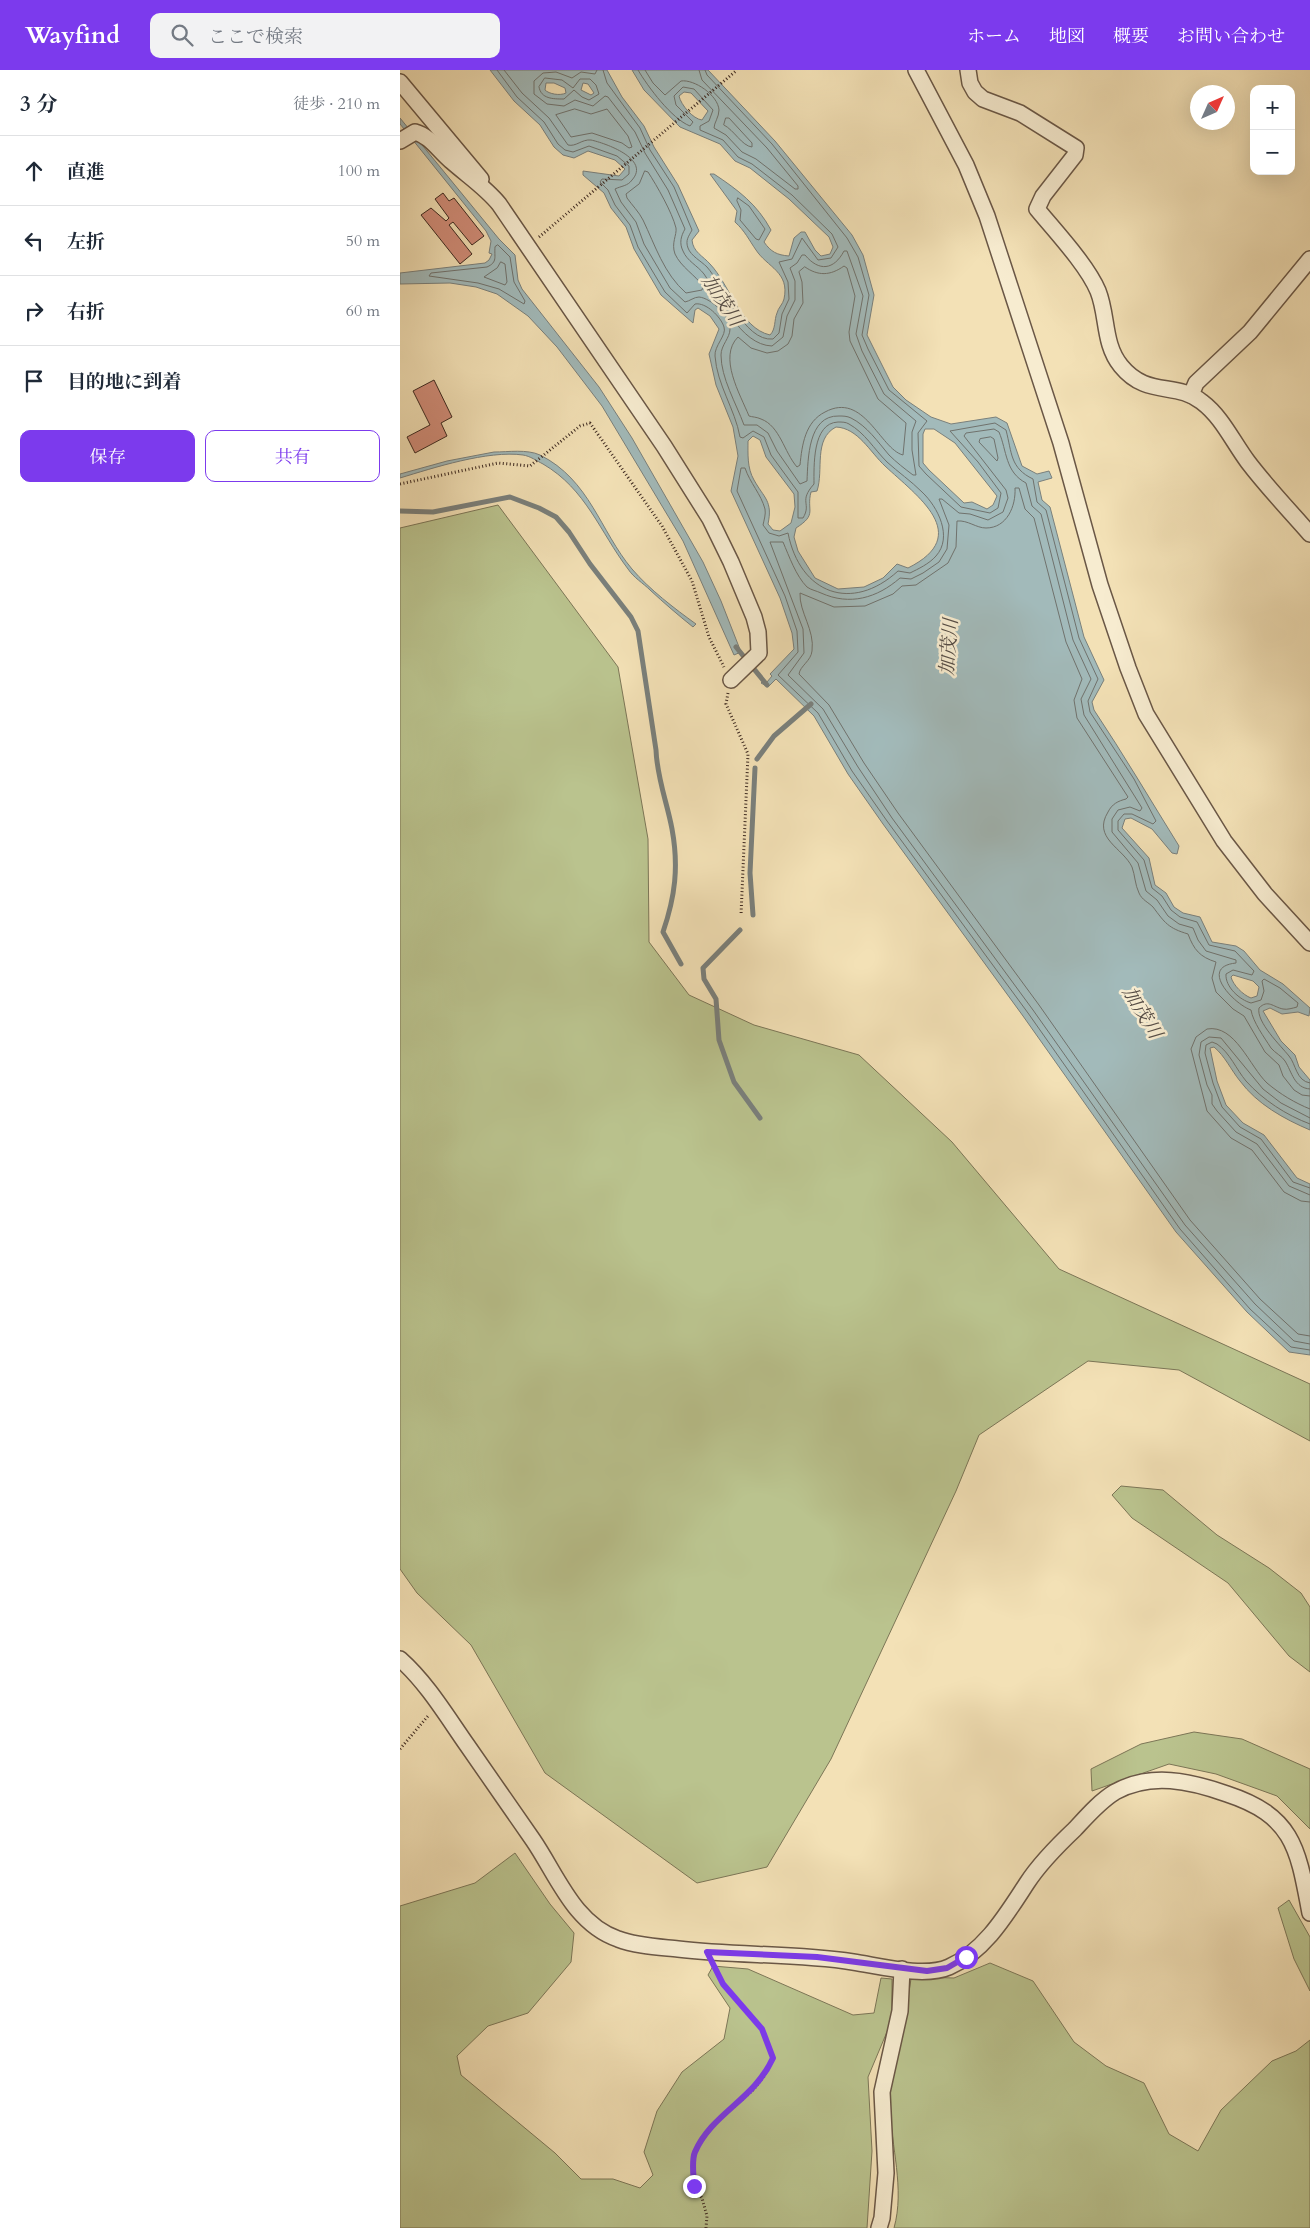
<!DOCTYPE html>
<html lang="ja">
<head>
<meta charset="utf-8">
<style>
  body { margin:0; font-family:Cardo,"Noto Serif JP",serif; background:#f2f2f3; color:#1f2937 }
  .controls { position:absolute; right:15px; top:15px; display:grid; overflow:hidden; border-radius:10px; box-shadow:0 5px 20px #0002 }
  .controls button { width:45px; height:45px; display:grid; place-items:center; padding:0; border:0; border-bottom:1px solid #e0e1e3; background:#fff; color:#1f2937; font:25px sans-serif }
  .compass { position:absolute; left:790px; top:15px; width:45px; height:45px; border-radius:50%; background:#fff; box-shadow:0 5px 20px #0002; rotate:45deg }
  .stop { position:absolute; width:15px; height:15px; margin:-11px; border:4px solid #7c3aed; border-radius:50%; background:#fff }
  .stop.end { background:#7c3aed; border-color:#fff; box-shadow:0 1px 5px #0008 }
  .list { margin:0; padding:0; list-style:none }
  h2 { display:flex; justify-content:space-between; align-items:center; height:65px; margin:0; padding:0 20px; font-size:21px }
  h2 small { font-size:16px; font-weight:400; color:#747a83 }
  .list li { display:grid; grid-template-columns:32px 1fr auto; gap:15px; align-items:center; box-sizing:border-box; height:70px; padding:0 20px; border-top:1px solid #e0e1e3 }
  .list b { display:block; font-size:19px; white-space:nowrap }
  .list em { font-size:16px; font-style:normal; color:#747a83 }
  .actions { display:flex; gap:10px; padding:15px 20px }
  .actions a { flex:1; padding:11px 0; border:1px solid #7c3aed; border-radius:10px; text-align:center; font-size:18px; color:#7c3aed }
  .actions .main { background:#7c3aed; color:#fff }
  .icon { flex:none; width:28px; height:28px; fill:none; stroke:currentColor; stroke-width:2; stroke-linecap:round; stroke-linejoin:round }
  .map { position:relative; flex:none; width:910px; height:2158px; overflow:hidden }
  header { display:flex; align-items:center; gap:30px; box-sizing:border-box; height:70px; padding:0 25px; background:#7c3aed; color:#fff }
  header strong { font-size:24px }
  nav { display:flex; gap:28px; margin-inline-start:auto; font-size:18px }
  .search { width:350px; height:45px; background:#f2f2f3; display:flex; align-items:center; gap:12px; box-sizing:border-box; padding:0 18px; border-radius:10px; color:#747a83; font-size:19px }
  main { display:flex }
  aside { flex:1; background:#fff }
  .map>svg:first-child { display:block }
  .green { fill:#bac38e; stroke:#7c7657 }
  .water { fill:#a2baba; stroke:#7a807c; fill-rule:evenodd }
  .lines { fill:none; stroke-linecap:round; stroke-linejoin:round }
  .shore { stroke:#70726d; stroke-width:1 }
  .stream { stroke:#7a807c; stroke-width:5 }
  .building { fill:#d18d79; stroke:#3d2920 }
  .street-casing { stroke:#6a5746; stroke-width:18 }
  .path { stroke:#3d2920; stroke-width:3; stroke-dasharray:1 2.5; stroke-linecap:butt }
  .street { stroke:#f7ecd0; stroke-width:15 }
  .route { stroke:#7c3aed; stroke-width:6 }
  .labels { text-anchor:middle; stroke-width:5; stroke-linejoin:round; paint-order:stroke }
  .water-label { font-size:19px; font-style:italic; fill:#564d46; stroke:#f7ecd0 }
</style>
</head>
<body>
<header>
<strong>Wayfind</strong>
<div class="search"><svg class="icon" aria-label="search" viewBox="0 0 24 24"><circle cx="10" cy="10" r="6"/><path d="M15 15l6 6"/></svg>ここで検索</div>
<nav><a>ホーム</a><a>地図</a><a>概要</a><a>お問い合わせ</a></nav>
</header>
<main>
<aside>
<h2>3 分<small>徒歩 · 210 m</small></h2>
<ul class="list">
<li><svg class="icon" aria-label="ahead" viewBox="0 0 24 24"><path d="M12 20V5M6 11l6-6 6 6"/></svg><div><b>直進</b></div><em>100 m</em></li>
<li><svg class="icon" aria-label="left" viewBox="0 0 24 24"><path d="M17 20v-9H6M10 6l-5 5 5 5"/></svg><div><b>左折</b></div><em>50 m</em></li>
<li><svg class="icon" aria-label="right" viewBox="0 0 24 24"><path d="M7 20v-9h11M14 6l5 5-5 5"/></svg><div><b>右折</b></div><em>60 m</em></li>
<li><svg class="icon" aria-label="arrive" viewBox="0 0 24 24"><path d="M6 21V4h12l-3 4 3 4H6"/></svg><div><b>目的地に到着</b></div></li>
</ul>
<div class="actions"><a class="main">保存</a><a>共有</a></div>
</aside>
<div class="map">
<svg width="910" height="2158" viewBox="0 0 910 2158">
  <rect width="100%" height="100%" fill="#f3e1b6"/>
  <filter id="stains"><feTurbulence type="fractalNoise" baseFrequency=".004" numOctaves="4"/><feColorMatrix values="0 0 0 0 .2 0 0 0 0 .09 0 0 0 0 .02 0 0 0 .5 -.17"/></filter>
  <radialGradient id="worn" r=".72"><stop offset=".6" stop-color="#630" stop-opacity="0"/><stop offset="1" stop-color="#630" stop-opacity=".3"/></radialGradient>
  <g class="green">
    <path d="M 98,435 L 218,597 L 248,769 L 249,872 L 289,925 L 354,955 L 459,985 L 552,1072 L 659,1199 L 910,1314 L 910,1371 L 779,1300 L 688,1291 L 579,1365 L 556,1421 L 431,1689 L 367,1797 L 297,1813 L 145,1703 L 71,1575 L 17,1523 L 0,1499 L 0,458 Z"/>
    <path d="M 721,1416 L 763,1420 L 817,1465 L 869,1498 L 901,1523 L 910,1537 L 910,1602 L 889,1586 L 828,1513 L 732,1448 L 712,1425 Z"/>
    <path d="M 794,1662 L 842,1669 L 910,1699 L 910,1759 L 877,1726 L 816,1704 L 769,1694 L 692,1721 L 691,1699 L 741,1674 Z"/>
    <path d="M 115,1783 L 150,1834 L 174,1863 L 171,1892 L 128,1943 L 88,1956 L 57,1986 L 61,2005 L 155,2083 L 181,2109 L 213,2109 L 240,2118 L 253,2105 L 244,2082 L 257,2041 L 282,2002 L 324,1969 L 330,1938 L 308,1905 L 313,1896 L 348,1899 L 453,1945 L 474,1943 L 481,1908 L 492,1909 L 492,1950 L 468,2007 L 472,2081 L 467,2158 L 0,2158 L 0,1836 L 75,1813 Z"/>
    <path d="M 889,1830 L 910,1867 L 910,1921 L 894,1889 L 878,1838 Z"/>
    <path d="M 590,1893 L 633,1911 L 674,1972 L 706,1996 L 744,2013 L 769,2064 L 798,2081 L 821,2040 L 872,1991 L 896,1981 L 910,1970 L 910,2158 L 494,2158 C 505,2119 491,2076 490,2037 C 489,1994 505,1951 511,1909 L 520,1907 L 554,1908 Z"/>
  </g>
  <g class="water">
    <path d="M 90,0 L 207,0 L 222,27 L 244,56 L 254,77 L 278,115 L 299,161 L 292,170 C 293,182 303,186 310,194 C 330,215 340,258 370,265 C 376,259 374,250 377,243 C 378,238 383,234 384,229 C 390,202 367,197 356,180 C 349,170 345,161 335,152 L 337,141 L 310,104 L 314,104 C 338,120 357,134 371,160 L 364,172 C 371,182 377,185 389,186 L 394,168 L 401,162 L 405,162 L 415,180 L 421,186 L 430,184 L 433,177 L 429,167 L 389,129 L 350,98 L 335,91 L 320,74 L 280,57 L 244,20 L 232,0 L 308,0 L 375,71 L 452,165 L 463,185 L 474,225 L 467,265 L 493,317 L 506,330 L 531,347 L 551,354 L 596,347 L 607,353 L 622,396 L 637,404 L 649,401 L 652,408 L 638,412 L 642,430 L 650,437 L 684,567 L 704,610 L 692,632 L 694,640 C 724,685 751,731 779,776 L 777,784 L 772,783 L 752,759 L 731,748 L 725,749 L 722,758 L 749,788 L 755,815 L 766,823 L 774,837 L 783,843 L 800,847 L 812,872 L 836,876 L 844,881 L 860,900 L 883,914 L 910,938 L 909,946 L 898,942 L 882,944 L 870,938 L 863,941 L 881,971 L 895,985 L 899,997 L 910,1010 L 910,1060 C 884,1049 857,1034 840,1011 C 831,1000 825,986 814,977 L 810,978 L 817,1011 L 826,1035 L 843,1053 L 864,1065 L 897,1108 L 910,1114 L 910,1285 L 889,1282 L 847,1242 L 776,1162 L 623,946 L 483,754 L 448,704 L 414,646 L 376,609 L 368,617 L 361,613 L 364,610 L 367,612 L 372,606 L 370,604 L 394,579 L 392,563 L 380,528 L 331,421 L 338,386 L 333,357 L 316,315 L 309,284 L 319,259 L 310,246 L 298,238 L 295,240 L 293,253 L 261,225 L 234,179 L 226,157 L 211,138 L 204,123 L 183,105 L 183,101 L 219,106 L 225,99 L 215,90 L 188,81 L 174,88 L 163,85 L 154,77 L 140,55 L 114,31 ZM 146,13 L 154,13 L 165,18 L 166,23 C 160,26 149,24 145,20 ZM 183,13 L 188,14 L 194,23 L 191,25 L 181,20 ZM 284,22 L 291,23 L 308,41 L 302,50 C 293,49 281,35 279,26 ZM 436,357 C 458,358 470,382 485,396 C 517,426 574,465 508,498 L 497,494 L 483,508 L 464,517 L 438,519 L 415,508 L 398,481 L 394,467 L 396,458 C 418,444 406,441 411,422 L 417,421 C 424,400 413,369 436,357 ZM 525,359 L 534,359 L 555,373 L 597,426 L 593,435 L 587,439 L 572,432 L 564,433 L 529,400 L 523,393 L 523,364 ZM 353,366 L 360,370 L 366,387 L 394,424 L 395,437 L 391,453 L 380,461 L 373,460 L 368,454 C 373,431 364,428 354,410 C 347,398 348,384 348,371 ZM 833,905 L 853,911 L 859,917 L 857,926 L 851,928 C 843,925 833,915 831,907 Z"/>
    <path d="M 0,48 L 99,169 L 115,185 L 118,210 L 122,219 L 199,317 L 232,368 L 303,492 L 321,531 L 341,582 L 334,585 L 283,471 L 202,336 L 157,277 L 128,246 L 97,224 L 76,217 L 50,213 L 0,214 L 0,203 L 85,193 L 89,190 L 92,184 L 89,183 L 91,171 L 86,161 L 0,54 Z"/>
    <path d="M 94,382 C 108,382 127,379 140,385 C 190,410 200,461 232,499 C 249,519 275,539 296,554 L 293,557 C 278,545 264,533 250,520 C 243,513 234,508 228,499 C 200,462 186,419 143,394 C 137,391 130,386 123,385 C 88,380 33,398 0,408 L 0,404 L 47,391 Z"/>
  </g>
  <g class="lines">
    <g class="shore">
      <path d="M 97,0 L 117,27 L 144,52 L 158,74 L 165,80 L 173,82 L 189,76 L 217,86 L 229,96 L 229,104 L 222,110 L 202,109 L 200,112 L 208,120 L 215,135 L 230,155 L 238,177 L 265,222 L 287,243 L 295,234 C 306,232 321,247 324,257 C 327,265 314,276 315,286 C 317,315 335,339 340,367 L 343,368 L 353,361 L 364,367 L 371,385 L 398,422 L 398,448 L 403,448 C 412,433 398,432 414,414 C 414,397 412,353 438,352 C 442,352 446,352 449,354 C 465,363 474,379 487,392 C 498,402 511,411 522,422 C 538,437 553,467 536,486 C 529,494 518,499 510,503 L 498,501 C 452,543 400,524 388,463 L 379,466 L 369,463 L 363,455 C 364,450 366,444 365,439 C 361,424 350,413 345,398 L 341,398 L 337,421 L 385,526 L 397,561 L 398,582 L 378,605 L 418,643 L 452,701 L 487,751 L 628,943 L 780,1159 L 850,1239 L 891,1277 L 910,1280"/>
      <path d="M 104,0 L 122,23 L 149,48 L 168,75 C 176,77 182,69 191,70 C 205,73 251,89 232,110 C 228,116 221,116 215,119 L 221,132 L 236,152 L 244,174 L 270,218 L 285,232 C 290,231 294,227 299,227 C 311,228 331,247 330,259 C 330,268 321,275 321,285 C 321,308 336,333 344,355 L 357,355 L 368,363 L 377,381 L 400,414 L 407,411 C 408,389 408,345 439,346 C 443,346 447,346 451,348 C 467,356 478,372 489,385 C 496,392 505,399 513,405 L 516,405 L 512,380 L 512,362 L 516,351 L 484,324 L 462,281 L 456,264 L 463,226 L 447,181 L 444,181 C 434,200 419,202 405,185 L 402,185 L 397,193 L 390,198 L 395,211 L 395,230 L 387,246 L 383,267 L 372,276 C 340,275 320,227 304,204 C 298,196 287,191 283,181 C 279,173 281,166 285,159 L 268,120 L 245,83 L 235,62 L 208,27 L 205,26 L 193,36 L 175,30 L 164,36 L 147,34 L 134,24 L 134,11 L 143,3 L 156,2 L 172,8 L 181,2 L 195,4 L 197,0"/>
      <path d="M 203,0 L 207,13 L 240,58 L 250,80 L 274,117 L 292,160 C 289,166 285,170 288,178 C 291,186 301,191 307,197 C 323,215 344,272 373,269 L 379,263 L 382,244 L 389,229 L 388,212 L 379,192 L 392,189 L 402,168 L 418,190 L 431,188 L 438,177 L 432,164 L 392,125 L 352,94 L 338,87 L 323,70 L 300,60 L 300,56 L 309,51 L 313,40 L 294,19 L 283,17 L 274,26 L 276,35 L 293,52 L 290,56 C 272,49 248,17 238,0"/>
      <path d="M 245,0 L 253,13 L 265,25 L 281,11 C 294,9 318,25 319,40 C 319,47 314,53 314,58 L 326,65 L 342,82 L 356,89 L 395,119 L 398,119 L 398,116 L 367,78 L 302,10 L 299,0"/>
      <path d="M 305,0 L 307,5 L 372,74 L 447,168 L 458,187 L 469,225 L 462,265 L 468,279 L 489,320 L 527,351 L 518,363 L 519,396 L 526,404 L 561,437 L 590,443 L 598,438 L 601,423 L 578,392 L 550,361 L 595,353 L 606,360 C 612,383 610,398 633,409 L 637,432 L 646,440 L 679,568 L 698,609 L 688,631 L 690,642 L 734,709 L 756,751 L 753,754 L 732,744 L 724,744 L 718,751 L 718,760 L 744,790 L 752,818 L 762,826 L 771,840 L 780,847 L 797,852 L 809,875 L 835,881 L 854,901 L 852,905 L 833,900 L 826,904 C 825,917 840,930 851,933 L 861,930 L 864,921 L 862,911 L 864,909 L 880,918 L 898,933 L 897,937 C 893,938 887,940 883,939 C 873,937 868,929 859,938 C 856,952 881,976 889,986 C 896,994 896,1011 910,1013"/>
      <path d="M 145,8 L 162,10 L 173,18 L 180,9 L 190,9 L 196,15 L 199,24 L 189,30 L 182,27 L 174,20 L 164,29 C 153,29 141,29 139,17 Z"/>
      <path d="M 175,39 L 191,44 L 207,39 L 228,66 L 232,77 L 229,78 L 222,73 L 192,63 L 171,67 L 156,45 Z"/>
      <path d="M 326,48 L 329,48 L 352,73 L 352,77 C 342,76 334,60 324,55 Z"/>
      <path d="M 245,101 L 248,102 C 257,116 272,142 276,158 C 277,165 271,173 275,184 C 281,197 295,205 303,216 L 302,220 L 286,223 C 264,204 255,175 243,150 C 239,142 232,135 227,128 L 226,124 L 239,114 Z"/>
      <path d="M 338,128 L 349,136 L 365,159 L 359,170 L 356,169 L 340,150 L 341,140 L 337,131 Z"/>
      <path d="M 98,175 L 110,187 L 114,212 L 125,231 L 124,234 L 99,219 L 78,213 L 29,206 L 31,203 L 87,197 C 98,192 94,187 95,177 Z"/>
      <path d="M 101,192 L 105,194 L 107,212 L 105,215 L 84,207 L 97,198 Z"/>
      <path d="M 405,197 C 418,206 430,206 444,196 L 447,198 L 455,226 L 449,262 L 450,271 L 478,329 L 506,353 L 503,385 C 480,379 464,321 425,342 C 405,352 402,375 400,395 L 397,397 C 384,382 380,356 361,349 C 357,347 352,347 349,346 C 340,324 318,287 338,267 L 351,278 L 367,283 L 378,281 L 388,274 L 392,266 L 394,249 L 403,233 L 402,212 L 399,202 Z"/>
      <path d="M 591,367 L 594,369 L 598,388 L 597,391 L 579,372 L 580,369 Z"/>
      <path d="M 910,1019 C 894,1018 892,1002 885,991 C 882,986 875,983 871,978 C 864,967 853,952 851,940 C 834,934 798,897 836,893 L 836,890 L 806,881 L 798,870 L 793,858 L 779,854 L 768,846 L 757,830 L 746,821 L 738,793 L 712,762 L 712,749 L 718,740 L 730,737 L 740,741 L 742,738 L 684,645 L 681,629 L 691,609 L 673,570 L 641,444 L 632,436 L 626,413 C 605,402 607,381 599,362 L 594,359 L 566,363 L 564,366 L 606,420 L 608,428 L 603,442 L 588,450 L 570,444 L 559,443 L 542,429 L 539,429 L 549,455 L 547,479 L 539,492 L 523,503 L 511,509 L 500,508 C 477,528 450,536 421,523 C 417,521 411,520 407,517 C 396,506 389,486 383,472 L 370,472 L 403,559 L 404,583 L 388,605 L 423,639 L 458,697 L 492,748 L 633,940 L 785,1155 L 855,1234 L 894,1271 L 910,1274"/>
      <path d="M 910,1026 L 902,1025 L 894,1020 L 883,1006 L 879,995 L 865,982 L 844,946 L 833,939 L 816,922 L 812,908 L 816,892 C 800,887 794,880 788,864 C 768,858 765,853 753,837 C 748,832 742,830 739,823 C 735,815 735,805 732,797 C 723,778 692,768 708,742 C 712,734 718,731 726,729 L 728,727 L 677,648 L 674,630 L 682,609 L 666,572 L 634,448 L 625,439 L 619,418 L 615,418 C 616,436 607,458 586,458 C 576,458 568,450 557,451 L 556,477 L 548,493 L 516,515 L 502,516 L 493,524 L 465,536 L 434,537 L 400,523 C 399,542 415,560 412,581 C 411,591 400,596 399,604 L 429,635 L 464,693 L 498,743 L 639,935 L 790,1150 L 860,1229 L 898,1264 L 910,1266"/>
      <path d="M 910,1039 C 895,1033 880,1024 867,1013 C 850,997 835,954 807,959 L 796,967 L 791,979 L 807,1041 L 831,1068 L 852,1080 L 884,1122 L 901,1131 L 910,1132"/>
      <path d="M 910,1048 L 881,1033 L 863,1019 L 821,968 L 809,967 L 801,972 L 799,985 L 807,1015 L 812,1025 L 812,1034 L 817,1041 L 836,1062 L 857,1074 L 889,1116 L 910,1125"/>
      <path d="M 910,1054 C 886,1045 863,1030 846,1011 C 836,999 830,983 817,974 L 812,972 L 806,975 L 805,983 L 813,1013 L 822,1037 L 840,1057 L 861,1069 L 893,1112 L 910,1118"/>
    </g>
    <g class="stream">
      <path d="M 0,441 L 33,442 L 110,427 L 139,438 L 156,447 L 169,462 L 190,494 L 231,547 L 238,561 L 256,680 C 257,708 267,732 272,759 C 279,797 275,827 263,862 L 281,894"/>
      <path d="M 336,577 L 367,615"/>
      <path d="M 357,689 L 374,666 L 411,634"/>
      <path d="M 353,845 L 350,803 L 355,698"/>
      <path d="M 340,860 L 303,898 L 304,909 L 316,929 L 319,970 L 334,1012 L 360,1048"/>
    </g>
  </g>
  <g class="building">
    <path d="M 43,123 L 49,131 L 54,128 L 84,166 L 72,175 L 53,152 L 49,155 L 72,184 L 60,194 L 21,145 L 31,138 L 46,151 L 49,148 L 35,129 Z"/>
    <path d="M 34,310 L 52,347 L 41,353 L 47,366 L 15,383 L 7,367 L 30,355 L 13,321 Z"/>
  </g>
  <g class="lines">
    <defs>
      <g id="street">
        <path d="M 516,0 L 566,95 L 587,146 L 661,373 L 700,515 L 728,598 L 746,644 L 824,771 L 865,824 L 910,873"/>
        <path d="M 568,0 L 570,13 L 575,22 L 583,29 L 620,43 L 676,78 L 675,85 L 643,126 L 637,139 C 656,162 687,195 698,221 C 708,246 703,274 721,296 C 747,328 776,311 802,332 C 822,347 833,372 848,392 C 867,417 889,440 910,464"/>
        <path d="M 0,12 L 81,109"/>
        <path d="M 0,71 L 15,62 C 30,66 39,81 51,91 C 68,106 85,117 99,134 L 264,376 L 310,449 L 331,492 L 354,547 L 358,562 L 359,583 L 331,610"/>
        <path d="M 791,325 L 796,313 L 850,262 L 910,189"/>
        <path d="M 0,1589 C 27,1613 46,1645 67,1675 C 89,1707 111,1738 133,1770 C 157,1805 174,1854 218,1869 C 236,1876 259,1877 278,1879 C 336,1886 395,1883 453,1892 C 480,1896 524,1908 549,1897 C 585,1881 606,1845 627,1813 C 640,1793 657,1776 675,1759 C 687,1746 700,1731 715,1722 C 751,1702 790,1711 827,1724 C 894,1746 898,1779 910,1843"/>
        <path d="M 479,2158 L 482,2148 L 486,2103 L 482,2022 L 500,1941 L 502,1899"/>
      </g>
    </defs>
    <use href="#street" class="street-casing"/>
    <g class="path">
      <path d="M 139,167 L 337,0"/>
      <path d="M 0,414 L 98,393 L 130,396 L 180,356 L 190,353 L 262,456 L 292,511 L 309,567 L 324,597"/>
      <path d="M 328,623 L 326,634 L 348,684 L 341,845"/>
      <path d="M 0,1679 L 28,1646"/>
      <path d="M 306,2158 L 307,2146 L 302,2128 L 294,2116 L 294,2083 L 312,2056 L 353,2020 L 365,2005 L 373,1988 L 362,1959 L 323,1915 L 315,1898"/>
    </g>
    <use href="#street" class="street"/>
  </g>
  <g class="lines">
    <path class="route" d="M 294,2116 C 294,2107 291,2091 295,2082 C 312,2043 354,2030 373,1988 L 362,1959 L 323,1914 L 307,1882 L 417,1887 L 527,1901 L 547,1898 L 566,1887"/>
  </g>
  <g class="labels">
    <g class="water-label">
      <text transform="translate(323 230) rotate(57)" y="7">加茂川</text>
      <text transform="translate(548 577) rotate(-86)" y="7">加茂川</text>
      <text transform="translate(743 942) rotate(59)" y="7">加茂川</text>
    </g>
  </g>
  <rect width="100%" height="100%" filter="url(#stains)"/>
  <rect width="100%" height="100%" fill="url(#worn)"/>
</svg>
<div class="controls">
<button>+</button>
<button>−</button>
</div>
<svg class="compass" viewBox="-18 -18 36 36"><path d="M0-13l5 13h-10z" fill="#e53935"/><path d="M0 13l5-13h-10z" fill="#747a83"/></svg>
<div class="stop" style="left:566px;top:1887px"></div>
<div class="stop end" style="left:294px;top:2116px"></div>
</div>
</main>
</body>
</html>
